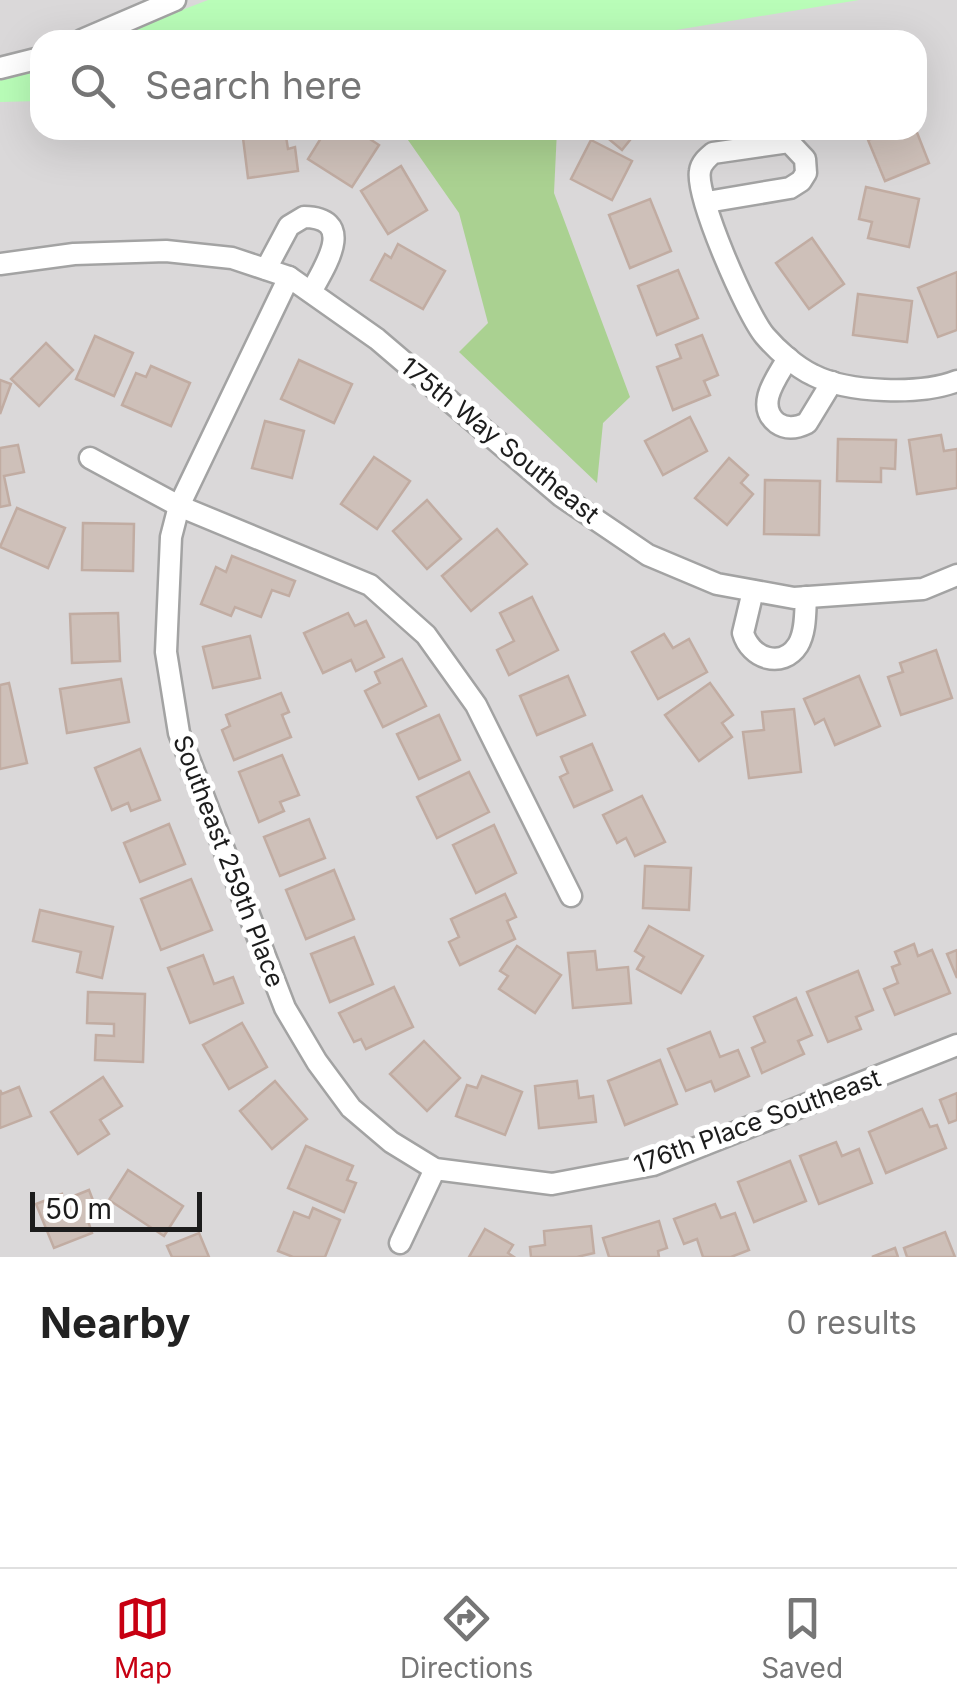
<!DOCTYPE html>
<html lang="en">
<head>
<meta charset="utf-8">
<style>
  body { margin:0; font-family:Inter,sans-serif; background:#f6f6f6; color:#222 }
  .scale { position:absolute; left:30px; bottom:25px; width:172px; box-sizing:border-box; padding-left:10px; border:5px solid #1c1c1c; border-top:0; font-size:28px; line-height:35px; white-space:nowrap; color:#1c1c1c; -webkit-text-stroke:8px #fff; paint-order:stroke }
  .list { margin:0; padding:0; list-style:none }
  h2 { display:flex; justify-content:space-between; align-items:center; height:130px; margin:0; padding:0 40px; font-size:42px }
  h2 small { font-size:32px; font-weight:400; color:#767676 }
  .icon { flex:none; width:55px; height:55px; fill:none; stroke:currentColor; stroke-width:2; stroke-linecap:round; stroke-linejoin:round }
  .map { position:relative; flex:none; width:957px; height:1257px; overflow:hidden }
  .search { position:absolute; background:#fff; box-shadow:0 10px 40px #0002; left:30px; right:30px; top:30px; height:110px; display:flex; align-items:center; gap:25px; box-sizing:border-box; padding:0 35px; border-radius:30px; color:#767676; font-size:38px }
  .sheet { height:310px; background:#fff }
  nav { display:flex; justify-content:space-around; align-items:center; box-sizing:border-box; height:140px; border-top:2px solid #e0e0e0; background:#fff; font-size:28px; color:#767676 }
  nav a { display:grid; justify-items:center; gap:5px }
  nav .on { color:#c70012 }
  .map>svg:first-child { display:block }
  .residential { fill:#dad8d9; fill-rule:evenodd }
  .forest { fill:#aad191 }
  .park { fill:#b9fdb8 }
  .building { fill:#cec0b9; stroke:#c1aca2; stroke-width:2.5 }
  .lines { fill:none; stroke-linecap:round; stroke-linejoin:round }
  .minor-casing { stroke:#a3a3a3; stroke-width:25 }
  .minor { stroke:#fff; stroke-width:20 }
  .labels { text-anchor:middle; stroke-width:10; stroke-linejoin:round; paint-order:stroke }
  .street-label { font-size:25px; fill:#1c1c1c; stroke:#fff }
</style>
</head>
<body>
<div class="map">
<svg width="957" height="1257" viewBox="0 0 957 1257">
  <rect width="100%" height="100%" fill="#eee8e0"/>
  <path class="residential" d="M 0,0 L 957,0 L 957,1257 L 0,1257 ZM 40,40 L 917,40 L 917,130 L 40,130 Z"/>
  <path class="forest" d="M 401,130 L 557,130 L 554,193 L 630,397 L 603,423 L 597,483 L 459,352 L 488,323 L 459,213 Z"/>
  <g class="park">
    <path d="M 208,0 L 859,0 L 615,40 L 104,40 Z"/>
    <path d="M 40,65 L 40,101 L 0,102 L 0,80 Z"/>
  </g>
  <g class="building">
    <path d="M 242,130 L 285,130 L 288,149 L 295,147 L 298,171 L 248,178 Z"/>
    <path d="M 326,130 L 356,130 L 379,145 L 352,187 L 308,159 Z"/>
    <path d="M 598,130 L 638,130 L 622,150 Z"/>
    <path d="M 893,130 L 916,130 L 929,163 L 885,181 L 868,140 Z"/>
    <path d="M 591,140 L 632,161 L 612,200 L 571,179 Z"/>
    <path d="M 401,166 L 427,210 L 388,234 L 361,191 Z"/>
    <path d="M 866,187 L 919,199 L 909,247 L 868,238 L 872,222 L 859,219 Z"/>
    <path d="M 650,199 L 671,251 L 630,268 L 609,215 Z"/>
    <path d="M 812,238 L 844,284 L 809,309 L 776,263 Z"/>
    <path d="M 398,244 L 445,271 L 423,309 L 371,280 L 385,254 L 391,258 Z"/>
    <path d="M 678,270 L 698,318 L 657,335 L 638,286 Z"/>
    <path d="M 957,272 L 957,330 L 938,337 L 918,288 Z"/>
    <path d="M 858,294 L 912,301 L 907,342 L 853,335 Z"/>
    <path d="M 702,335 L 718,375 L 704,381 L 710,395 L 673,410 L 657,367 L 681,358 L 676,345 Z"/>
    <path d="M 95,336 L 133,353 L 114,396 L 76,379 Z"/>
    <path d="M 46,343 L 73,370 L 39,406 L 11,379 Z"/>
    <path d="M 299,360 L 352,384 L 334,423 L 281,399 Z"/>
    <path d="M 151,366 L 190,383 L 171,426 L 122,405 L 136,373 L 146,377 Z"/>
    <path d="M 0,380 L 11,384 L 0,414 Z"/>
    <path d="M 690,417 L 707,451 L 663,475 L 645,441 Z"/>
    <path d="M 265,421 L 304,431 L 292,478 L 252,468 Z"/>
    <path d="M 941,435 L 944,451 L 957,449 L 957,488 L 917,494 L 909,440 Z"/>
    <path d="M 838,439 L 896,440 L 895,469 L 881,468 L 881,482 L 837,481 Z"/>
    <path d="M 18,445 L 24,472 L 4,476 L 10,505 L 0,507 L 0,448 Z"/>
    <path d="M 374,457 L 410,481 L 377,529 L 341,504 Z"/>
    <path d="M 729,458 L 748,475 L 741,483 L 753,494 L 727,525 L 695,498 Z"/>
    <path d="M 765,480 L 820,481 L 819,535 L 764,534 Z"/>
    <path d="M 427,500 L 461,539 L 427,569 L 393,531 Z"/>
    <path d="M 17,508 L 65,528 L 48,568 L 0,547 Z"/>
    <path d="M 83,523 L 134,524 L 133,571 L 82,570 Z"/>
    <path d="M 497,529 L 527,564 L 471,611 L 442,576 Z"/>
    <path d="M 232,556 L 295,581 L 289,596 L 272,590 L 261,617 L 235,607 L 231,616 L 201,604 L 216,567 L 226,572 Z"/>
    <path d="M 532,597 L 558,650 L 509,675 L 497,650 L 514,641 L 500,613 Z"/>
    <path d="M 118,613 L 120,661 L 72,663 L 70,614 Z"/>
    <path d="M 348,613 L 355,626 L 366,621 L 384,657 L 356,671 L 351,660 L 323,673 L 304,633 Z"/>
    <path d="M 664,634 L 673,648 L 689,639 L 707,672 L 658,699 L 632,652 Z"/>
    <path d="M 250,636 L 260,678 L 213,688 L 203,647 Z"/>
    <path d="M 936,650 L 952,698 L 901,715 L 888,677 L 903,672 L 900,663 Z"/>
    <path d="M 402,659 L 426,706 L 383,727 L 365,691 L 380,683 L 375,672 Z"/>
    <path d="M 568,676 L 585,715 L 537,735 L 520,696 Z"/>
    <path d="M 859,676 L 880,726 L 835,745 L 824,719 L 815,724 L 804,699 Z"/>
    <path d="M 121,679 L 129,722 L 67,733 L 60,689 Z"/>
    <path d="M 9,683 L 27,763 L 0,769 L 0,685 Z"/>
    <path d="M 710,683 L 733,715 L 722,723 L 732,737 L 699,761 L 665,715 Z"/>
    <path d="M 281,693 L 289,712 L 282,715 L 291,737 L 234,760 L 222,730 L 230,726 L 226,715 Z"/>
    <path d="M 794,709 L 801,772 L 749,778 L 743,732 L 764,730 L 762,712 Z"/>
    <path d="M 439,715 L 460,760 L 419,779 L 397,734 Z"/>
    <path d="M 592,744 L 612,790 L 574,807 L 560,777 L 568,773 L 561,757 Z"/>
    <path d="M 140,749 L 160,800 L 131,811 L 128,803 L 112,810 L 95,768 Z"/>
    <path d="M 282,755 L 299,795 L 280,802 L 284,811 L 259,822 L 239,772 Z"/>
    <path d="M 469,772 L 489,812 L 437,838 L 417,797 Z"/>
    <path d="M 642,796 L 665,842 L 635,856 L 626,838 L 617,843 L 603,815 Z"/>
    <path d="M 309,819 L 325,858 L 280,876 L 264,837 Z"/>
    <path d="M 169,824 L 185,864 L 140,882 L 124,843 Z"/>
    <path d="M 494,825 L 516,873 L 476,893 L 453,845 Z"/>
    <path d="M 645,866 L 691,868 L 689,910 L 643,908 Z"/>
    <path d="M 334,870 L 354,919 L 306,939 L 286,890 Z"/>
    <path d="M 191,879 L 212,930 L 161,950 L 141,899 Z"/>
    <path d="M 505,894 L 516,917 L 507,921 L 515,939 L 460,965 L 449,942 L 459,937 L 451,919 Z"/>
    <path d="M 40,910 L 113,927 L 102,978 L 77,972 L 81,952 L 33,941 Z"/>
    <path d="M 649,926 L 703,956 L 681,993 L 637,969 L 644,957 L 635,951 Z"/>
    <path d="M 354,937 L 373,984 L 330,1002 L 311,954 Z"/>
    <path d="M 914,944 L 918,956 L 932,950 L 950,993 L 895,1015 L 884,989 L 898,983 L 892,967 L 900,964 L 895,952 Z"/>
    <path d="M 517,946 L 561,975 L 535,1013 L 499,989 L 508,976 L 500,971 Z"/>
    <path d="M 957,950 L 957,978 L 947,954 Z"/>
    <path d="M 595,951 L 597,970 L 628,967 L 631,1003 L 573,1008 L 568,953 Z"/>
    <path d="M 203,955 L 214,984 L 233,977 L 243,1003 L 190,1023 L 168,968 Z"/>
    <path d="M 858,971 L 873,1010 L 856,1017 L 861,1029 L 828,1042 L 807,992 Z"/>
    <path d="M 394,987 L 413,1027 L 366,1049 L 361,1039 L 354,1042 L 339,1013 Z"/>
    <path d="M 88,992 L 145,994 L 143,1062 L 95,1060 L 96,1035 L 114,1036 L 114,1024 L 87,1023 Z"/>
    <path d="M 796,998 L 812,1035 L 798,1041 L 804,1054 L 762,1073 L 752,1048 L 765,1042 L 754,1017 Z"/>
    <path d="M 242,1023 L 267,1067 L 229,1089 L 203,1045 Z"/>
    <path d="M 710,1032 L 720,1057 L 738,1050 L 749,1076 L 715,1091 L 711,1081 L 686,1091 L 668,1049 Z"/>
    <path d="M 424,1041 L 460,1078 L 427,1111 L 390,1074 Z"/>
    <path d="M 660,1060 L 677,1104 L 625,1125 L 608,1081 Z"/>
    <path d="M 482,1076 L 522,1092 L 505,1135 L 456,1116 L 467,1085 L 477,1088 Z"/>
    <path d="M 103,1077 L 122,1106 L 100,1120 L 109,1134 L 78,1154 L 51,1112 Z"/>
    <path d="M 275,1081 L 307,1119 L 272,1149 L 240,1111 Z"/>
    <path d="M 577,1081 L 579,1098 L 593,1096 L 596,1122 L 539,1128 L 535,1086 Z"/>
    <path d="M 19,1087 L 31,1116 L 0,1128 L 0,1090 L 2,1094 Z"/>
    <path d="M 957,1093 L 957,1120 L 949,1123 L 940,1100 Z"/>
    <path d="M 922,1109 L 930,1127 L 937,1125 L 946,1148 L 886,1173 L 869,1132 Z"/>
    <path d="M 836,1142 L 842,1156 L 859,1149 L 872,1183 L 819,1204 L 800,1156 Z"/>
    <path d="M 306,1146 L 353,1166 L 347,1180 L 356,1183 L 344,1212 L 288,1188 Z"/>
    <path d="M 790,1161 L 806,1201 L 754,1222 L 738,1182 Z"/>
    <path d="M 128,1170 L 183,1206 L 164,1236 L 109,1200 Z"/>
    <path d="M 89,1190 L 99,1216 L 88,1221 L 92,1233 L 54,1248 L 36,1204 L 62,1194 L 64,1200 Z"/>
    <path d="M 715,1204 L 721,1218 L 735,1213 L 749,1250 L 731,1257 L 703,1257 L 697,1239 L 684,1244 L 674,1219 Z"/>
    <path d="M 313,1208 L 340,1220 L 325,1257 L 293,1257 L 278,1251 L 294,1212 L 309,1218 Z"/>
    <path d="M 659,1221 L 667,1248 L 658,1251 L 659,1257 L 609,1257 L 603,1238 Z"/>
    <path d="M 591,1226 L 594,1253 L 577,1257 L 531,1257 L 530,1247 L 545,1245 L 544,1231 Z"/>
    <path d="M 485,1229 L 513,1245 L 508,1253 L 514,1257 L 469,1257 Z"/>
    <path d="M 945,1232 L 955,1257 L 907,1257 L 904,1248 Z"/>
    <path d="M 199,1233 L 209,1257 L 172,1257 L 167,1246 Z"/>
    <path d="M 895,1248 L 898,1257 L 872,1257 Z"/>
  </g>
  <g class="lines">
    <defs>
      <g id="minor">
        <path d="M 82,40 L 175,0"/>
        <path d="M 0,68 L 40,58"/>
        <path d="M 707,202 L 790,188 L 801,181 L 806,173 L 805,159 L 789,142 L 713,153 C 707,158 701,163 700,171 C 695,196 747,315 765,336 C 777,350 796,367 813,375 C 848,393 921,395 957,381"/>
        <path d="M 0,264 L 74,254 L 166,251 L 232,258 L 289,277 L 377,339 L 561,496 L 648,555 L 717,584 L 794,598 L 923,589 L 957,575"/>
        <path d="M 266,269 L 289,226 L 304,217 C 358,218 324,268 311,292"/>
        <path d="M 289,277 L 179,506 L 171,537 L 166,652 L 179,733 L 285,1008 L 317,1062 L 351,1108 L 391,1142 L 435,1169 L 552,1184 L 653,1165 L 957,1045"/>
        <path d="M 788,358 C 778,376 754,405 777,423 C 787,430 797,428 807,423 L 832,382"/>
        <path d="M 90,458 L 179,506 L 370,585 L 426,635 L 476,705 L 571,896"/>
        <path d="M 753,591 L 743,633 C 750,658 782,670 798,645 C 806,632 805,612 806,597"/>
        <path d="M 400,1243 L 435,1169"/>
      </g>
    </defs>
    <use href="#minor" class="minor-casing"/>
    <use href="#minor" class="minor"/>
  </g>
  <g class="labels">
    <g class="street-label">
      <text transform="translate(500 440) rotate(39)" y="9">175th Way Southeast</text>
      <text transform="translate(229 861) rotate(69)" y="9">Southeast 259th Place</text>
      <text transform="translate(757 1121) rotate(-20)" y="9">176th Place Southeast</text>
    </g>
  </g>
</svg>
<div class="scale">50 m</div>
<div class="search"><svg class="icon" aria-label="search" viewBox="0 0 24 24"><circle cx="10" cy="10" r="6"/><path d="M15 15l6 6"/></svg>Search here</div>
</div>
<section class="sheet">
<h2>Nearby<small>0 results</small></h2>
<ul class="list">
</ul>
</section>
<nav>
<a class="on"><svg class="icon" aria-label="map" viewBox="0 0 24 24"><path d="M3 6l6-2 6 2 6-2v14l-6 2-6-2-6 2zM9 4v14M15 6v14"/></svg>Map</a>
<a><svg class="icon" aria-label="directions" viewBox="0 0 24 24"><path d="M12 3l9 9-9 9-9-9zM9 14v-3h6M13 9l2 2-2 2"/></svg>Directions</a>
<a><svg class="icon" aria-label="saved" viewBox="0 0 24 24"><path d="M7 4h10v16l-5-4-5 4z"/></svg>Saved</a>
</nav>
</body>
</html>
